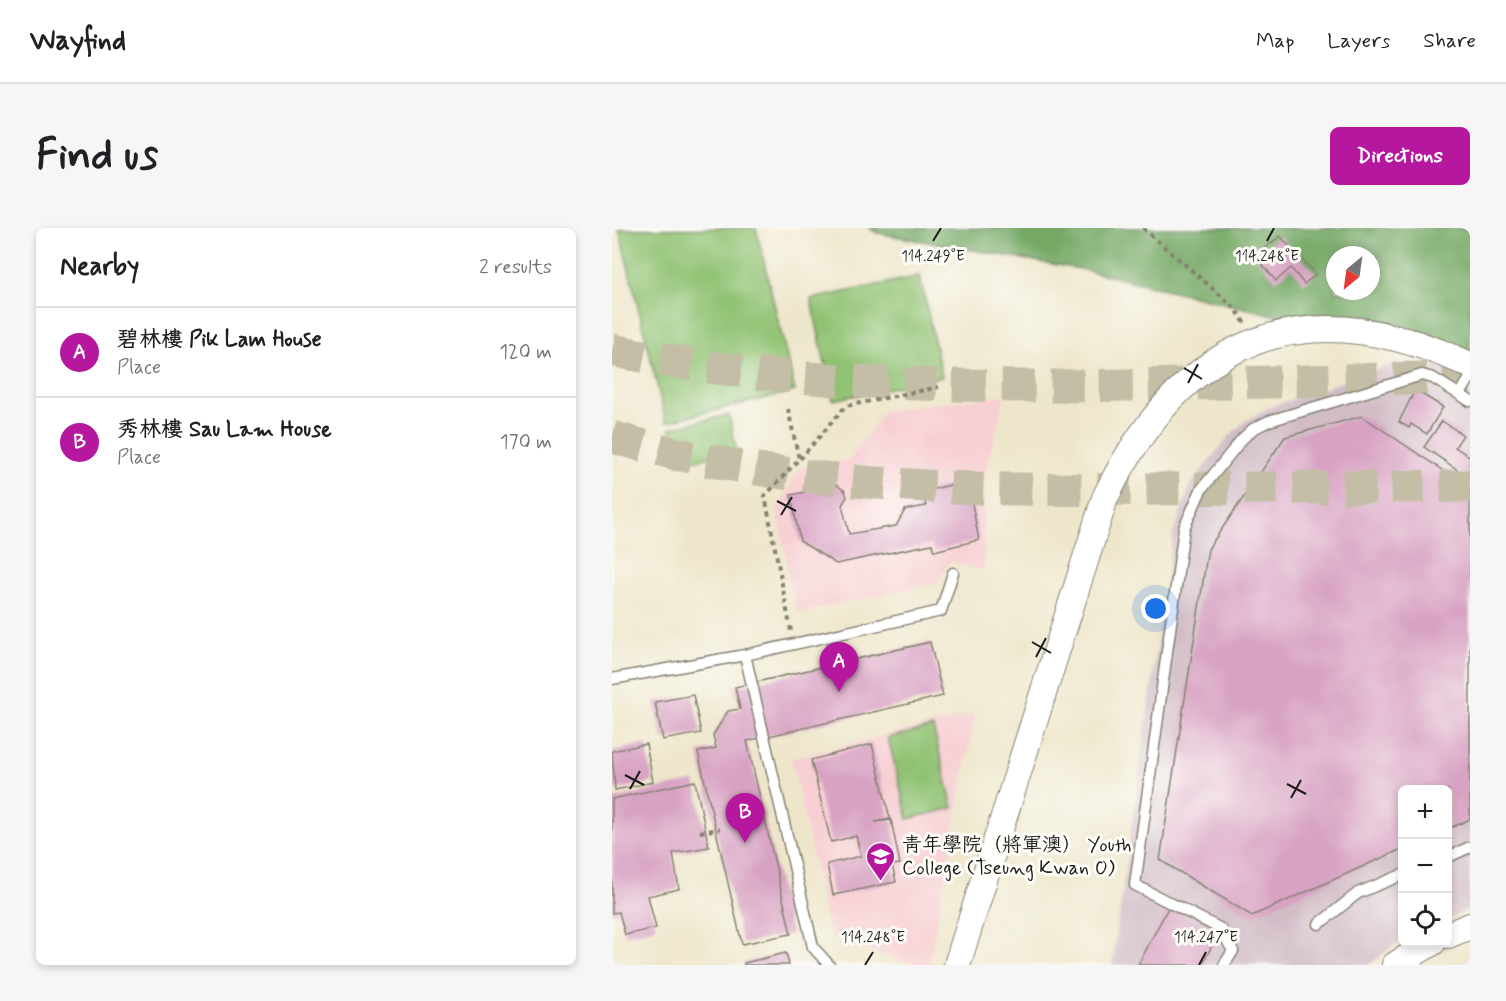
<!DOCTYPE html>
<html lang="en">
<head>
<meta charset="utf-8">
<style>
  body { margin:0; font-family:Mynerve,"LXGW WenKai TC",sans-serif; background:#f6f6f6; color:#202124 }
  .controls { position:absolute; right:18px; bottom:18px; display:grid; overflow:hidden; border-radius:9px; box-shadow:0 3px 9px #0003 }
  .controls button { width:54px; height:54px; display:grid; place-items:center; padding:0; border:0; border-bottom:2px solid #e0e0e0; background:#fff; color:#202124; font:30px sans-serif }
  .compass { position:absolute; left:714px; top:18px; width:54px; height:54px; border-radius:50%; background:#fff; box-shadow:0 3px 9px #0003; rotate:209deg }
  .you { position:absolute; left:544px; top:381px; width:21px; height:21px; margin:-15px; border:4px solid #fff; border-radius:50%; background:#1a73e8; box-shadow:0 0 0 9px #1a73e833 }
  .badge { display:grid; place-items:center; width:39px; height:39px; border-radius:50%; background:#b5179e; color:#fff; font-size:20px; font-weight:700 }
  .pin { position:absolute; translate:-50% -50px; filter:drop-shadow(0 2px 3px #0008) }
  .pin::after { content:''; position:absolute; top:32px; width:21px; height:18px; background:inherit; clip-path:polygon(0 0,100% 0,50% 100%) }
  .list { margin:0; padding:0; list-style:none }
  h2 { display:flex; justify-content:space-between; align-items:center; height:78px; margin:0; padding:0 24px; font-size:26px }
  h2 small { font-size:20px; font-weight:400; color:#757577 }
  .list li { display:grid; grid-template-columns:39px 1fr auto; gap:18px; align-items:center; box-sizing:border-box; height:90px; padding:0 24px; border-top:2px solid #e0e0e0 }
  .list b { display:block; font-size:22px; white-space:nowrap }
  .list p { margin:0; font-size:20px; white-space:nowrap; color:#757577 }
  .list em { font-size:20px; font-style:normal; color:#757577 }
  .icon { flex:none; width:33px; height:33px; fill:none; stroke:currentColor; stroke-width:2; stroke-linecap:round; stroke-linejoin:round }
  .map { position:relative; flex:none; width:858px; height:737px; overflow:hidden; border-radius:9px }
  header { display:flex; align-items:center; gap:36px; box-sizing:border-box; height:84px; padding:0 30px; background:#fff; border-bottom:2px solid #e0e0e0 }
  header strong { font-size:28px }
  nav { display:flex; gap:33px; margin-inline-start:auto; font-size:21px }
  .intro { display:flex; align-items:center; justify-content:space-between; box-sizing:border-box; height:144px; padding:0 36px }
  h1 { margin:0; font-size:42px }
  .button { padding:15px 27px; border-radius:9px; background:#b5179e; color:#fff; font-size:21px; font-weight:700 }
  main { display:flex; gap:36px; padding:0 36px }
  aside { flex:1; background:#fff; border-radius:9px; box-shadow:0 3px 9px #0003 }
  .map>svg:first-child { display:block }
  .built { fill:#f7cfd3 }
  .industrial { fill:#d2bdc7 }
  .green { fill:#91c273; stroke:#566f48; stroke-width:1.5 }
  .forest { fill:#74a865; stroke:#486240; stroke-width:1.5; fill-rule:evenodd }
  .building { fill:#d8a2c3 }
  .lines { fill:none; stroke-linecap:round; stroke-linejoin:round }
  .trunk-tunnel { stroke:#c4bea7; stroke-width:33; stroke-dasharray:33 16; stroke-linecap:butt }
  .service-casing { stroke:#858173; stroke-width:13 }
  .tertiary-casing { stroke:#858173; stroke-width:28 }
  .path { stroke:#858173; stroke-width:4; stroke-dasharray:4.5 4.5; stroke-linecap:butt }
  .service { stroke:#fff; stroke-width:10 }
  .tertiary { stroke:#fff; stroke-width:26 }
  .ticks { fill:none; stroke:#1c1c1c; stroke-width:2 }
  .labels { text-anchor:middle; stroke-width:6; stroke-linejoin:round; paint-order:stroke }
  .poi-label { font-size:20px; fill:#1c1c1c; stroke:#fdfcf7; text-anchor:start }
  .ticks-label { font-size:15px; text-anchor:middle; fill:#1c1c1c; stroke:#fdfcf7; stroke-width:6; stroke-linejoin:round; paint-order:stroke }
</style>
</head>
<body>
<header>
<strong>Wayfind</strong>
<nav><a>Map</a><a>Layers</a><a>Share</a></nav>
</header>
<div class="intro"><h1>Find us</h1><a class="button">Directions</a></div>
<main>
<aside>
<h2>Nearby<small>2 results</small></h2>
<ul class="list">
<li><span class="badge">A</span><div><b>碧林樓 Pik Lam House</b><p>Place</p></div><em>120 m</em></li>
<li><span class="badge">B</span><div><b>秀林樓 Sau Lam House</b><p>Place</p></div><em>170 m</em></li>
</ul>
</aside>
<div class="map">
<svg width="858" height="737" viewBox="0 0 858 737">
  <rect width="100%" height="100%" fill="#fdfcf7"/>
  <filter id="ink" filterUnits="userSpaceOnUse"><feTurbulence type="fractalNoise" baseFrequency=".0167" numOctaves="2"/><feDisplacementMap in="SourceGraphic" scale="12" xChannelSelector="R" yChannelSelector="G"/><feConvolveMatrix kernelMatrix="1 2 1 2 8 2 1 2 1" color-interpolation-filters="sRGB"/></filter>
  <filter id="wash" filterUnits="userSpaceOnUse"><feTurbulence type="fractalNoise" baseFrequency=".008" numOctaves="4" result="noise"/><feDisplacementMap in="SourceGraphic" scale="24" xChannelSelector="R" yChannelSelector="G"/><feGaussianBlur stdDeviation="1.35" result="paint"/><feColorMatrix in="noise" values="0 0 0 0 0 0 0 0 0 0 0 0 0 0 0 0 0 1.4 0 .05"/><feComposite in="paint" operator="in"/></filter>
  <g filter="url(#wash)">
    <rect width="100%" height="100%" fill="#eee6ca"/>
    <g class="built">
      <path d="M 393,167 L 372,251 L 372,343 L 337,334 L 325,355 L 184,385 L 165,281 L 189,239 L 238,232 L 272,182 Z"/>
      <path d="M 363,486 L 317,737 L 307,737 L 229,714 L 216,699 L 179,530 Z"/>
    </g>
    <path class="industrial" d="M 785,134 L 841,139 L 843,148 L 858,158 L 858,681 L 836,691 L 836,562 L 790,562 L 790,712 L 756,737 L 500,737 L 561,306 L 579,256 L 618,207 L 635,192 L 656,180 Z"/>
    <g class="green">
      <path d="M 144,0 L 183,163 L 54,194 L 7,1 Z"/>
      <path d="M 308,48 L 330,149 L 221,172 L 199,71 Z"/>
      <path d="M 117,187 L 125,223 L 66,236 L 58,200 Z"/>
      <path d="M 321,499 L 341,580 L 296,591 L 276,510 Z"/>
    </g>
    <path class="forest" d="M 257,0 L 858,0 L 858,125 L 796,101 L 695,95 L 473,42 L 265,5 ZM 723,27 L 759,27 L 759,63 L 723,63 Z"/>
    <g id="blocks">
      <g class="building">
        <path d="M 668,8 L 704,46 L 692,56 L 679,40 L 664,53 L 643,28 Z"/>
        <path d="M 803,162 L 831,179 L 815,206 L 799,196 L 797,200 L 787,194 Z"/>
        <path d="M 750,188 L 858,261 L 858,591 L 836,601 L 836,562 L 790,562 L 790,621 L 640,688 L 548,632 L 596,321 L 673,209 Z"/>
        <path d="M 830,193 L 851,207 L 843,219 L 858,229 L 858,250 L 812,219 Z"/>
        <path d="M 342,256 L 344,267 L 358,265 L 367,312 L 322,323 L 320,316 L 224,336 L 188,313 L 179,267 L 225,257 L 233,263 L 235,269 L 230,277 L 237,306 L 284,298 L 293,282 L 314,278 L 310,264 Z"/>
        <path d="M 318,414 L 331,468 L 135,513 L 179,706 L 130,716 L 86,524 L 104,520 L 101,507 L 116,483 L 128,481 L 123,459 Z"/>
        <path d="M 81,467 L 89,505 L 51,512 L 43,474 Z"/>
        <path d="M 34,516 L 41,554 L 3,562 L 0,523 Z"/>
        <path d="M 260,516 L 278,591 L 263,594 L 279,592 L 288,636 L 280,637 L 284,654 L 221,667 L 215,636 L 249,628 L 244,608 L 219,614 L 199,532 Z"/>
        <path d="M 83,553 L 97,619 L 61,625 L 67,661 L 36,668 L 44,700 L 13,707 L 7,684 L 0,685 L 0,571 Z"/>
        <path d="M 556,680 L 606,706 L 590,737 L 526,737 Z"/>
        <path d="M 174,725 L 177,737 L 132,737 L 132,735 Z"/>
      </g>
    </g>
  </g>
  <g filter="url(#ink)">
    <use href="#blocks" fill-opacity="0" stroke="#858173" stroke-width="1.5"/>
    <g class="lines">
      <g class="trunk-tunnel">
        <path d="M 0,122 C 146,153 293,158 441,158 C 580,157 719,152 858,149"/>
        <path d="M 0,209 C 178,261 361,263 545,261 C 649,260 754,259 858,258"/>
      </g>
      <defs>
        <g id="service">
          <path d="M 848,166 L 858,150"/>
          <path d="M 133,427 L 329,383 L 341,345"/>
          <path d="M 0,451 L 133,427 L 201,719 L 217,737"/>
          <path d="M 836,629 L 858,619"/>
          <path d="M 707,696 L 746,665 L 790,647"/>
          <path d="M 612,737 L 621,723 L 609,701 L 523,657 L 572,300 L 589,262 L 630,211 L 641,201 L 657,193 L 810,147 L 821,150 L 858,173"/>
        </g>
        <g id="tertiary">
          <path d="M 836,707 L 858,698"/>
          <path d="M 345,737 L 493,270 C 572,107 693,60 858,137"/>
          <path d="M 783,737 L 821,714"/>
        </g>
      </defs>
      <use href="#service" class="service-casing"/>
      <use href="#tertiary" class="tertiary-casing"/>
      <g class="path">
        <path d="M 531,0 L 624,81 L 633,96"/>
        <path d="M 176,181 L 187,231 L 153,268 L 179,403"/>
        <path d="M 188,231 L 234,178 L 327,159"/>
        <path d="M 88,604 L 108,601"/>
      </g>
      <use href="#service" class="service"/>
      <use href="#tertiary" class="tertiary"/>
    </g>
  </g>
  <path class="ticks" d="M 321,13 L 329,0M 655,13 L 662,0M 572,140 L 590,151M 576,155 L 586,136M 165,273 L 184,283M 169,287 L 180,269M 420,414 L 439,425M 424,429 L 434,410M 13,547 L 32,557M 675,556 L 694,566M 18,561 L 28,543M 679,570 L 689,552M 253,737 L 261,724M 587,737 L 594,724"/>
  <defs>
    <symbol id="university-pin" viewBox="-11 -11 22 30"><path d="M0 17L-7.5 6A9.5 9.5 0 1 1 7.5 6Z" fill="#b5179e" stroke="#fdfcf7"/><path d="M0-5L7-2L0 1L-7-2ZM-4 1L0 2.5L4 1V4Q0 6-4 4Z" fill="#fff"/></symbol>
  </defs>
  <g fill-rule="evenodd">
    <use href="#university-pin" x="252" y="612" width="33" height="45"/>
  </g>
  <g class="labels">
    <g class="poi-label">
      <text x="290" y="623">青年學院（將軍澳） Youth<tspan x="290" dy="23">College (Tseung Kwan O)</tspan></text>
    </g>
  </g>
  <g class="ticks-label">
    <text x="321" y="33">114.249°E</text>
    <text x="655" y="33">114.248°E</text>
    <text x="261" y="714">114.248°E</text>
    <text x="594" y="714">114.247°E</text>
  </g>
</svg>
<div class="controls">
<button>+</button>
<button>−</button>
<button><svg class="icon" aria-label="locate" viewBox="0 0 24 24"><circle cx="12" cy="12" r="6"/><path d="M12 2v4M12 18v4M2 12h4M18 12h4"/></svg></button>
</div>
<svg class="compass" viewBox="-18 -18 36 36"><path d="M0-13l5 13h-10z" fill="#e53935"/><path d="M0 13l5-13h-10z" fill="#757577"/></svg>
<div class="you"></div>
<div class="pin badge" style="left:227px;top:464px">A</div>
<div class="pin badge" style="left:133px;top:615px">B</div>
</div>
</main>
</body>
</html>
